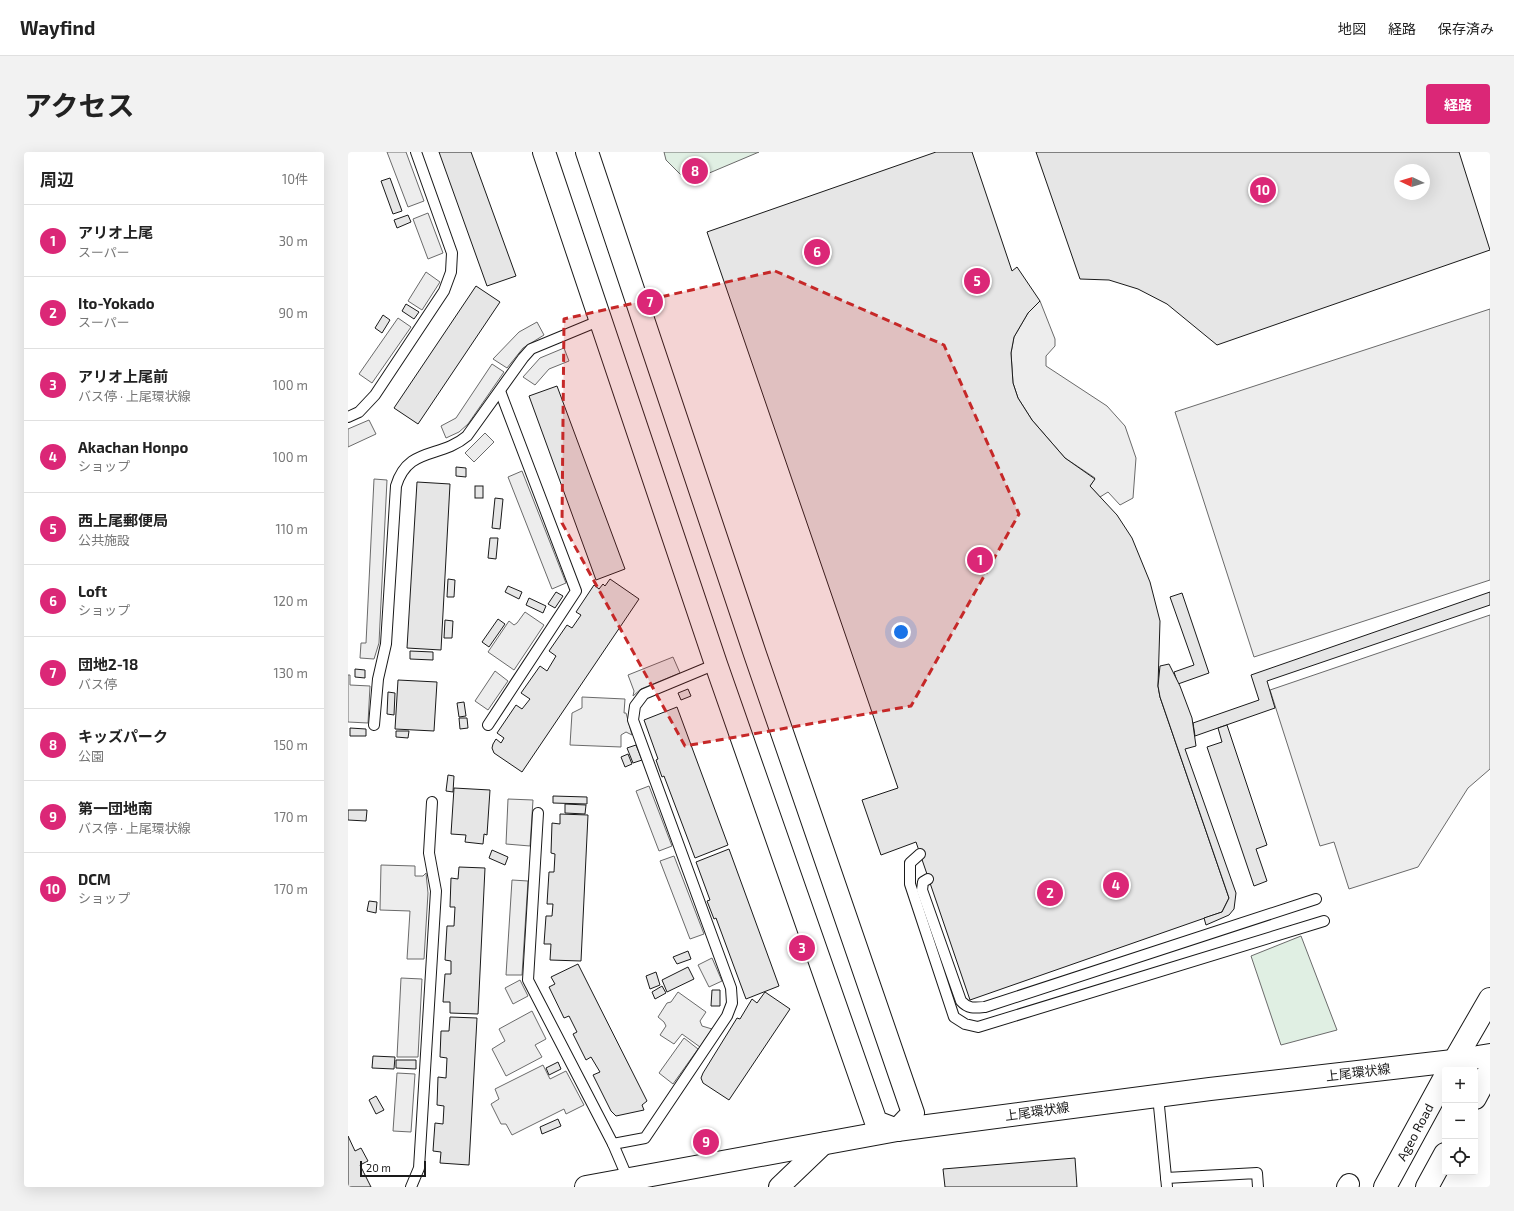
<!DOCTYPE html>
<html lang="ja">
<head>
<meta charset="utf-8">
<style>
  body { margin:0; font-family:"Exo 2","Noto Sans JP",sans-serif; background:#f2f2f2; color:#222 }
  .controls { position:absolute; right:12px; bottom:12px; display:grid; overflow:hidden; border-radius:4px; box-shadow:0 4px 16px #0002 }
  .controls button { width:36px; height:36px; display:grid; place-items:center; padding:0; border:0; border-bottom:1px solid #e0e0e0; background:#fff; color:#222; font:20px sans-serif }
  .compass { position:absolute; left:1046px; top:12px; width:36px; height:36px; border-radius:50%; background:#fff; box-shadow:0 4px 16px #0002; rotate:274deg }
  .scale { position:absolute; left:12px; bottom:10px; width:66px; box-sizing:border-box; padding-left:4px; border:2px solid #1a1a1a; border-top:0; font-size:11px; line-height:14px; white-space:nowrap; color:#1a1a1a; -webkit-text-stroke:3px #fff; paint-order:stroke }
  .you { position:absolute; left:553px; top:480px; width:14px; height:14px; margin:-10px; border:3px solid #fff; border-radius:50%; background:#1a73e8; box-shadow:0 0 0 6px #1a73e833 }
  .badge { display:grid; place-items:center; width:26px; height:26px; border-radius:50%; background:#db2777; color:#fff; font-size:13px; font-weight:700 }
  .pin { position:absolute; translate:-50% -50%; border:2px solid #fff; box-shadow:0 1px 4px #0006 }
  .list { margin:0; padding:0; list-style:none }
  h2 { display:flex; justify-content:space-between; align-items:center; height:52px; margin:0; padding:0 16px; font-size:17px }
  h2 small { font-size:13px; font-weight:400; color:#767676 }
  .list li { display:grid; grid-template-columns:26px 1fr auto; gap:12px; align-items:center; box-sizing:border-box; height:72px; padding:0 16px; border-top:1px solid #e0e0e0 }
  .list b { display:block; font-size:15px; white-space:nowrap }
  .list p { margin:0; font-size:13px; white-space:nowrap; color:#767676 }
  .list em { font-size:13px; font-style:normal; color:#767676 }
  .icon { flex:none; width:22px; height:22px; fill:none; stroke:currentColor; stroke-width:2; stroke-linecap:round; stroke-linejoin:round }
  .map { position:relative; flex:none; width:1142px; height:1035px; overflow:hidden; border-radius:4px }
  header { display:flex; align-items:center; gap:24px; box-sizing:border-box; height:56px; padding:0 20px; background:#fff; border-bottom:1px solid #e0e0e0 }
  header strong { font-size:19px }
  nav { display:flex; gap:22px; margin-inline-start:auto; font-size:14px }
  .intro { display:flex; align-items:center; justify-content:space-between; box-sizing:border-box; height:96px; padding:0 24px }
  h1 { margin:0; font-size:28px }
  .button { padding:10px 18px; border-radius:4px; background:#db2777; color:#fff; font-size:14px; font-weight:700 }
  main { display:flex; gap:24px; padding:0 24px }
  aside { flex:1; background:#fff; border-radius:4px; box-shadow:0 4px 16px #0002 }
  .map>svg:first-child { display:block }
  .green { fill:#e0efe3; stroke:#6a6a6a }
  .parking { fill:#ededed; stroke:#6a6a6a }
  .building { fill:#e6e6e6; stroke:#1a1a1a; fill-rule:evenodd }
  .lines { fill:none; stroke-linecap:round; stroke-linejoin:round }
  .lane-casing { stroke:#1a1a1a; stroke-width:12 }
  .street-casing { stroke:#1a1a1a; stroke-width:22 }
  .secondary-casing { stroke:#1a1a1a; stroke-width:24 }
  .highway-casing { stroke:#1a1a1a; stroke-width:24 }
  .lane { stroke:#fff; stroke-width:10 }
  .street { stroke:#fff; stroke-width:20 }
  .secondary { stroke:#fff; stroke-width:22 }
  .highway { stroke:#fff; stroke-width:22 }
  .marked { fill:#c62828; fill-opacity:0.2; stroke:#c62828; stroke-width:3; stroke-dasharray:8 5; stroke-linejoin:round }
  .labels { text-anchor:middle; stroke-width:3; stroke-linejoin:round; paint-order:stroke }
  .street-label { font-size:13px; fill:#1a1a1a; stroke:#fff }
</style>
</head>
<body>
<header>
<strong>Wayfind</strong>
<nav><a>地図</a><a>経路</a><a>保存済み</a></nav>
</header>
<div class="intro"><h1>アクセス</h1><a class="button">経路</a></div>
<main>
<aside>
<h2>周辺<small>10件</small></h2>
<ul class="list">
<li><span class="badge">1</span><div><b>アリオ上尾</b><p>スーパー</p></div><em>30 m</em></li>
<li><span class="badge">2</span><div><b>Ito-Yokado</b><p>スーパー</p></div><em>90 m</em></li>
<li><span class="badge">3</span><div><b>アリオ上尾前</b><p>バス停 · 上尾環状線</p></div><em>100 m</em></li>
<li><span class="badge">4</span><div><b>Akachan Honpo</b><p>ショップ</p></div><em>100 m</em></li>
<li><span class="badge">5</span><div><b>西上尾郵便局</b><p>公共施設</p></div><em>110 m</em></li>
<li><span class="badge">6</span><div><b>Loft</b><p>ショップ</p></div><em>120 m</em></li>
<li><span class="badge">7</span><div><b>団地2-18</b><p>バス停</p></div><em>130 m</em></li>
<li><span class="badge">8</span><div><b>キッズパーク</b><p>公園</p></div><em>150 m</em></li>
<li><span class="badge">9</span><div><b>第一団地南</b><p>バス停 · 上尾環状線</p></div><em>170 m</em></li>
<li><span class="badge">10</span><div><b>DCM</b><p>ショップ</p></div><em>170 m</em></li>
</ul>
</aside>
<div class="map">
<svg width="1142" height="1035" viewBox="0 0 1142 1035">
  <rect width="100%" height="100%" fill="#fff"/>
  <g class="green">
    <path d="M 316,0 L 411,0 L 340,30 L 318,8 Z"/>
    <path d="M 953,784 L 989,878 L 933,893 L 903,804 Z"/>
  </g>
  <g class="parking">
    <path d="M 39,0 L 58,0 L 76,49 L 60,55 Z"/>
    <path d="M 80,61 L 95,101 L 80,107 L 65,67 Z"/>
    <path d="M 78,120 L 92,130 L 74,158 L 60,149 Z"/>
    <path d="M 692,149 L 707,187 L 707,194 L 698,204 L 698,214 L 759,254 L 777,274 L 788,306 L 785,346 L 772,353 L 760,340 L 752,345 L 742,334 L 747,326 L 717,306 L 684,268 L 670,246 L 665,231 L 663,201 L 666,185 L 680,161 Z"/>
    <path d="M 1142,157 L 1142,428 L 906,505 L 827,260 Z"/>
    <path d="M 50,166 L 63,175 L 24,231 L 11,222 Z"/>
    <path d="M 189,170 L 196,183 L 175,196 L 159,216 L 145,207 L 171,180 Z"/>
    <path d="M 216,196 L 221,209 L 201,217 L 187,233 L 175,225 L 192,206 Z"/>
    <path d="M 144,212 L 156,220 L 120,272 L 111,280 L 98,286 L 93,274 L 108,266 Z"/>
    <path d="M 21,268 L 28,282 L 0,295 L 0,277 Z"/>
    <path d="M 137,281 L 146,290 L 126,310 L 117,301 Z"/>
    <path d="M 174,319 L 218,431 L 204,437 L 160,325 Z"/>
    <path d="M 26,327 L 39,328 L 31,491 L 26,507 L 12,506 L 13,491 L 18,491 Z"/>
    <path d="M 177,460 L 196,473 L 166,518 L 140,500 L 161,469 L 166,473 L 169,471 Z"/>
    <path d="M 1142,463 L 1142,617 L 1120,636 L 1070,715 L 1001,737 L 986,690 L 972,694 L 922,538 Z"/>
    <path d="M 325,505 L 332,521 L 293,537 L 285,544 L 286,539 L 280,523 Z"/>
    <path d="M 147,519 L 160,529 L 140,558 L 127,549 Z"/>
    <path d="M 0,523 L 2,523 L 2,533 L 22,534 L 20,571 L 0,570 Z"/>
    <path d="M 234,545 L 277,547 L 276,561 L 278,561 L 284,583 L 278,580 L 273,583 L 273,595 L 222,593 L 224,561 L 234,556 Z"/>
    <path d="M 301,634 L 324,694 L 311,699 L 288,639 Z"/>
    <path d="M 160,647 L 185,648 L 182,694 L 158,692 Z"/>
    <path d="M 326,704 L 356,782 L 342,787 L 312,709 Z"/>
    <path d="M 33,713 L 67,714 L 67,724 L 75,724 L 78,721 L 80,741 L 76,807 L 59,807 L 62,759 L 32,758 Z"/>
    <path d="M 164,728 L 180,729 L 174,823 L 158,823 Z"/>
    <path d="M 364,806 L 374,829 L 361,835 L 350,813 Z"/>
    <path d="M 53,826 L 74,827 L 70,905 L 49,905 Z"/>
    <path d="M 172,828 L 180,844 L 165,852 L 157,836 Z"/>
    <path d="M 330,840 L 358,860 L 352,869 L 354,874 L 364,877 L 352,895 L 334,882 L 326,892 L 312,883 L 318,874 L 316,870 L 310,865 L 319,851 L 323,850 Z"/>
    <path d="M 184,859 L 198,887 L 187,893 L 194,905 L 158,924 L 144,897 L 157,889 L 151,877 Z"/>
    <path d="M 336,886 L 350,897 L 325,932 L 311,921 Z"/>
    <path d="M 195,913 L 202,927 L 218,919 L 236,953 L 218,962 L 216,957 L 164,983 L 158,972 L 153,972 L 143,952 L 151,947 L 147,937 Z"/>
    <path d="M 49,921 L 67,922 L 63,980 L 45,979 Z"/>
  </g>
  <g class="building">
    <path d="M 91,0 L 123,0 L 168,124 L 139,134 Z"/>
    <path d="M 588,0 L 624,0 L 664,119 L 669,115 L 692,149 L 680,161 L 666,185 L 663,201 L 665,231 L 670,246 L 684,268 L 717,306 L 747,327 L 742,334 L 769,363 L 784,386 L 802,430 L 812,469 L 810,534 L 812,545 L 881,746 L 874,760 L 622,848 L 568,690 L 533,703 L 514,648 L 550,636 L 359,80 Z"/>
    <path d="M 688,0 L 1111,0 L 1142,98 L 869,193 L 819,152 L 790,137 L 761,128 L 732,127 ZM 1052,18 L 1076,18 L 1076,42 L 1052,42 Z"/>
    <path d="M 42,26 L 54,59 L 45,62 L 33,29 Z"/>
    <path d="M 60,63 L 63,70 L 49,76 L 46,68 Z"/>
    <path d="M 128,134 L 152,150 L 70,272 L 46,256 Z"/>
    <path d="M 58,152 L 71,160 L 66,167 L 54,159 Z"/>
    <path d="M 35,163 L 42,168 L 34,181 L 27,176 Z"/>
    <path d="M 209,234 L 277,417 L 248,428 L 181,244 Z"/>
    <path d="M 108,315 L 118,316 L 118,325 L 108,324 Z"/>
    <path d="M 69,330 L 102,332 L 93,498 L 59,496 Z"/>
    <rect x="127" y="334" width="8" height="12"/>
    <path d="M 147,346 L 155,347 L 152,377 L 144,376 Z"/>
    <path d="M 142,386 L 150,386 L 148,407 L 140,406 Z"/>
    <path d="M 100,427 L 107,428 L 106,445 L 99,445 Z"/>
    <path d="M 262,427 L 291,447 L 174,620 L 146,601 L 144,596 L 145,592 L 148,587 L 153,591 L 156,586 L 149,581 L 168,553 L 174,557 L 182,547 L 173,541 L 192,514 L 199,519 L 208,504 L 201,499 L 219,473 L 224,476 L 233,463 L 228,460 L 246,433 L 251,437 L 255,432 L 257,434 Z"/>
    <path d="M 160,434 L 174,440 L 171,447 L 157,440 Z"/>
    <path d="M 208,440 L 215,444 L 207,456 L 200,452 Z"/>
    <path d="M 1142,440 L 1142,453 L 919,529 L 927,556 L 847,584 L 845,571 L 911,548 L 903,523 Z"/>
    <path d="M 834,441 L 861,521 L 830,532 L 826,520 L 846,513 L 822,445 Z"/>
    <path d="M 181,446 L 198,454 L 195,461 L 178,453 Z"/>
    <path d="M 150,467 L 157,472 L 141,495 L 134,490 Z"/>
    <path d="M 97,468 L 105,469 L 104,486 L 96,486 Z"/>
    <path d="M 62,499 L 85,500 L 85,508 L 62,507 Z"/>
    <path d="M 821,512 L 832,534 L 844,566 L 848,594 L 837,597 L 888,741 L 886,757 L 881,763 L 858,773 L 856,766 L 874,760 L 881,746 L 812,545 L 810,534 L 812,514 Z"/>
    <path d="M 7,517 L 17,518 L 17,526 L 7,525 Z"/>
    <path d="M 50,528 L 89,530 L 86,579 L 47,577 Z"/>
    <path d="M 340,537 L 343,544 L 333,548 L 330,541 Z"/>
    <path d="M 40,540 L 47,541 L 46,563 L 39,562 Z"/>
    <path d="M 116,550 L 118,564 L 111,565 L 109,551 Z"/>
    <path d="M 329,555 L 380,693 L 347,706 L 316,624 L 314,625 L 308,608 L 310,607 L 296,568 Z"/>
    <path d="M 111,566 L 119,566 L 120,576 L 112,577 Z"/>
    <path d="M 879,573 L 919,693 L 908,697 L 919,729 L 906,734 L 859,595 L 874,590 L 870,576 Z"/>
    <path d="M 2,576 L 18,577 L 18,584 L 2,584 Z"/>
    <path d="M 48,579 L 61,579 L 60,586 L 48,585 Z"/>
    <path d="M 288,593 L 294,608 L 285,611 L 279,596 Z"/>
    <path d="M 280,602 L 284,612 L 277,615 L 273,605 Z"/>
    <path d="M 100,623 L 106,624 L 105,640 L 98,639 Z"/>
    <path d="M 106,636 L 142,638 L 139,683 L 136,682 L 135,692 L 117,690 L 118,683 L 103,682 Z"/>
    <path d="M 205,644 L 239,645 L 239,652 L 205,651 Z"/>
    <path d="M 217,652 L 238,653 L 237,662 L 217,661 Z"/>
    <path d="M 0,658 L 19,658 L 18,669 L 0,668 Z"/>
    <path d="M 212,662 L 240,663 L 233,809 L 202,808 L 203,792 L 196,792 L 198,764 L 204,764 L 205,752 L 199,752 L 201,720 L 206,720 L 207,702 L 203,701 L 204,671 L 212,672 Z"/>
    <path d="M 381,697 L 431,834 L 398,847 L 368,766 L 366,767 L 359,749 L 362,748 L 348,710 Z"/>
    <path d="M 144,698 L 160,705 L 157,713 L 141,706 Z"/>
    <path d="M 111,715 L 137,716 L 130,862 L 102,861 L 102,850 L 95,850 L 97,822 L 103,822 L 103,809 L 97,808 L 99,774 L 106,774 L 107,755 L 102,755 L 103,726 L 110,727 Z"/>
    <path d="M 21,749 L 29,750 L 28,761 L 19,759 Z"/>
    <path d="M 340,799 L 343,807 L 329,812 L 325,805 Z"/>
    <path d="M 230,812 L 299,949 L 294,953 L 296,958 L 268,964 L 263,959 L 245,923 L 252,920 L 243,905 L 238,908 L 225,882 L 229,880 L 221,864 L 216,866 L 201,835 L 207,832 L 203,825 Z"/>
    <path d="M 340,815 L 346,827 L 319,840 L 314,828 Z"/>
    <path d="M 308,820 L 312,833 L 302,837 L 298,824 Z"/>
    <path d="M 314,834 L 318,841 L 307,847 L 304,840 Z"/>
    <path d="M 364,838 L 372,838 L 372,854 L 363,854 Z"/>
    <path d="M 417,840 L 442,857 L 381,948 L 355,931 L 353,926 L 355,921 L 389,866 L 392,867 L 404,847 L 409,851 Z"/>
    <path d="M 102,865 L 129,866 L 121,1013 L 92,1011 L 93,1000 L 85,999 L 87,971 L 95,972 L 96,954 L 89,953 L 90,925 L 98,926 L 99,906 L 92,905 L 93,879 L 101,879 Z"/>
    <path d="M 25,904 L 47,905 L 46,917 L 24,916 Z"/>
    <path d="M 48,908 L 68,908 L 68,917 L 48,916 Z"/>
    <path d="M 210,910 L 213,917 L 201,923 L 198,916 Z"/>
    <path d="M 28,944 L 36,958 L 28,962 L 21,948 Z"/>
    <path d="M 210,967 L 213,974 L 194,982 L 192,975 Z"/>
    <path d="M 0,984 L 7,999 L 13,996 L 20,1009 L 12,1013 L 23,1035 L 0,1035 Z"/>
    <path d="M 727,1006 L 729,1035 L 597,1035 L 595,1017 Z"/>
  </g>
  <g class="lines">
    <defs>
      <g id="lane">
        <path d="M 0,265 L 11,260 L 27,243 L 96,139 L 103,120 L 104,101 L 68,0"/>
        <path d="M 26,573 L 30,527 L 38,492 L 48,334 C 60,294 92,307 119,284 L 175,206 L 183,197 L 253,168"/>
        <path d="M 140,573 L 228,439 L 152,239"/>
        <path d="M 190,661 L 180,828 L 265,992 L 280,1027"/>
        <path d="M 572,702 L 562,711 L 562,732 L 606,865 L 617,872 L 630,875 L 976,769"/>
        <path d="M 580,727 L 575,730 L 574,738 L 613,849 C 620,857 627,856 637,855 L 968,747"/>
        <path d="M 810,944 L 819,1035"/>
        <path d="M 265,992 L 297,986 L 379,864 L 384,851 L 383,836 L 285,568 L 287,554 L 296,542 L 368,512"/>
        <path d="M 818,1026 L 909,1021 L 910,1035"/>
        <path d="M 63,1035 L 71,1016 L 88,739 L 81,701 L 84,650"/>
      </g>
      <g id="street">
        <path d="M 431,1035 L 478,990"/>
        <path d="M 999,1035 L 1001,1032"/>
      </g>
      <g id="secondary">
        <path d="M 196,0 L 368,512 L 528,970 L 549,978"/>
        <path d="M 239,0 L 407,502 L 565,961 L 549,978"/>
        <path d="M 238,1035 L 549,978 L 862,937 L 1105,909 L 1142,903"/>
      </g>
      <g id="highway">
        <path d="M 1101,918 L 1142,847"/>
        <path d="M 1127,946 L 1142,918"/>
        <path d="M 1037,1035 L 1097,925"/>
        <path d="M 1079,1035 L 1097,1002"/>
      </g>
    </defs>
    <use href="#lane" class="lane-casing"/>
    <use href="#street" class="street-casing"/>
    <use href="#secondary" class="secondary-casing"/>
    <use href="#highway" class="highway-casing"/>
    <use href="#lane" class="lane"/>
    <use href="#street" class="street"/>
    <use href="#secondary" class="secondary"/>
    <use href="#highway" class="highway"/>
  </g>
  <path class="marked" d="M 427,119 L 596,193 L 671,362 L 563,554 L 337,594 L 214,371 L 216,167 Z"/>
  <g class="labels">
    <g class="street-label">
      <text transform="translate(1010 920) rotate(-7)" y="5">上尾環状線</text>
      <text transform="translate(689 959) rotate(-8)" y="5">上尾環状線</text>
      <text transform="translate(1067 980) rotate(-62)" y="5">Ageo Road</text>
    </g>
  </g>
</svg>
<div class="controls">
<button>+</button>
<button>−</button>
<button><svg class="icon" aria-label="locate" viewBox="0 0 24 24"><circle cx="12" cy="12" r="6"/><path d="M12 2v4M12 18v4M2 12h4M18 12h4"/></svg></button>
</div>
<svg class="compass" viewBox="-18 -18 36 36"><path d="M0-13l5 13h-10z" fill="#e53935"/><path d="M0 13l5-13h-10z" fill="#767676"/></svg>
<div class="scale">20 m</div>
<div class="you"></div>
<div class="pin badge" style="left:632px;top:408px">1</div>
<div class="pin badge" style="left:702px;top:741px">2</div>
<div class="pin badge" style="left:454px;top:796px">3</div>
<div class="pin badge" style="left:768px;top:733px">4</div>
<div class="pin badge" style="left:629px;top:129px">5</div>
<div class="pin badge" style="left:469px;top:100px">6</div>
<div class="pin badge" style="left:302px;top:150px">7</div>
<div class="pin badge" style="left:347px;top:19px">8</div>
<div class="pin badge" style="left:358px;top:990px">9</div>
<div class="pin badge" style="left:915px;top:38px">10</div>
</div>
</main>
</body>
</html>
